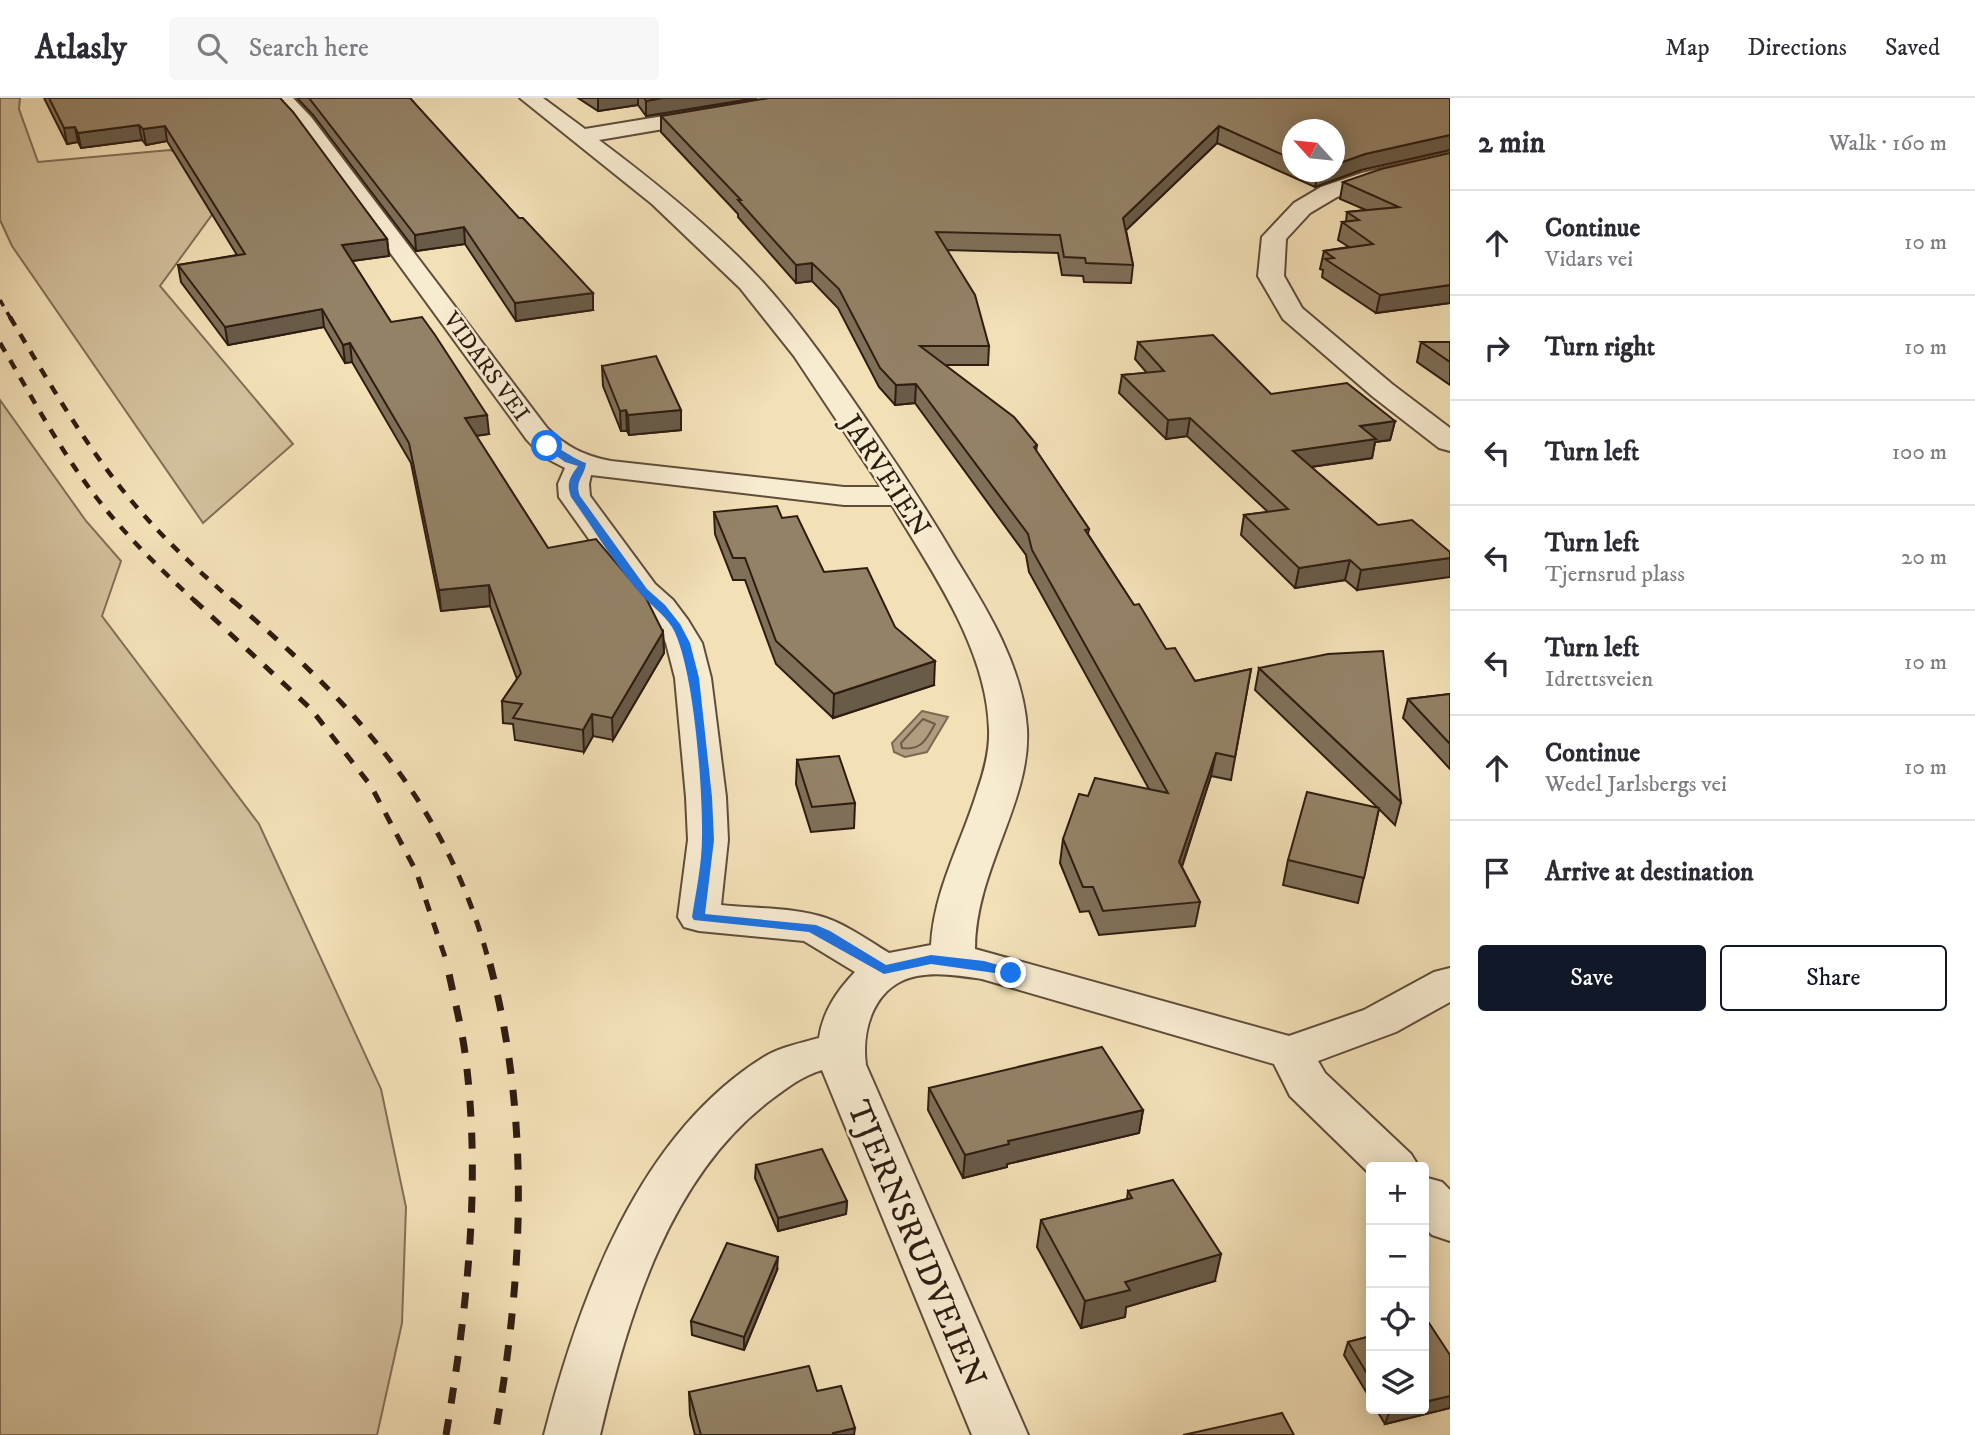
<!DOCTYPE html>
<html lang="en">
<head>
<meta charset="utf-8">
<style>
  body { margin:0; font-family:"IM FELL DW Pica",serif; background:#f7f7f7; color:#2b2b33 }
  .controls { position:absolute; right:21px; bottom:21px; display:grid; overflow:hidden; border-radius:7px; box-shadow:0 4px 18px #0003 }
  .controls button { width:63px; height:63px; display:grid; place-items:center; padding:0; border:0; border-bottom:2px solid #e1e1e2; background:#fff; color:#2b2b33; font:35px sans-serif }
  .compass { position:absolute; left:1282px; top:21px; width:63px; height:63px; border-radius:50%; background:#fff; box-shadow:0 4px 18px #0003; rotate:297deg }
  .stop { position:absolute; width:21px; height:21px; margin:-16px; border:5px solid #1a73e8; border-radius:50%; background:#fff }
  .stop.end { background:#1a73e8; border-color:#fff; box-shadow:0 2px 7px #0008 }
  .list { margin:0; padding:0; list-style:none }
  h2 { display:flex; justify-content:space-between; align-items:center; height:91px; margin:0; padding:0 28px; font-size:30px }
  h2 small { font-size:23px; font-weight:400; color:#7c7c81 }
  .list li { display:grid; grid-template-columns:46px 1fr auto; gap:21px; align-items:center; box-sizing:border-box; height:105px; padding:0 28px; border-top:2px solid #e1e1e2 }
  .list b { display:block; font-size:26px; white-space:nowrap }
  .list p { margin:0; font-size:23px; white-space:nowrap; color:#7c7c81 }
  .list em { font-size:23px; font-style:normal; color:#7c7c81 }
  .actions { display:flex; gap:14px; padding:21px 28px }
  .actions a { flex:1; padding:16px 0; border:2px solid #111827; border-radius:7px; text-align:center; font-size:24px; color:#111827 }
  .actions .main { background:#111827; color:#fff }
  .icon { flex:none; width:38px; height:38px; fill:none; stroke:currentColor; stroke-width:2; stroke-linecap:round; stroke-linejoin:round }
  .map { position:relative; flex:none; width:1450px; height:1337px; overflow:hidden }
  header { display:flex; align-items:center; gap:42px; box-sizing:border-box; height:98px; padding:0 35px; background:#fff; border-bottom:2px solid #e1e1e2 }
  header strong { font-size:33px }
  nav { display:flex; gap:38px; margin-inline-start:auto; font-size:24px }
  .search { width:490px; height:63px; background:#f7f7f7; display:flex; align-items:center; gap:18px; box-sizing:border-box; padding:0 24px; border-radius:7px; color:#7c7c81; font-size:26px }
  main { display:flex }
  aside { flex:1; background:#fff }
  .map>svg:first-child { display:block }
  .green { fill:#d2bf9b; stroke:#806e56; stroke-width:2 }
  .water { fill:#b09d7f; stroke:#7c6953; stroke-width:2 }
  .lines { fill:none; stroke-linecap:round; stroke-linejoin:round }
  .shore { stroke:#6f5c48; stroke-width:2 }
  .minor-casing { stroke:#5f4d3a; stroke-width:4 }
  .minor { fill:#f7ebd0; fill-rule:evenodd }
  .rail-far3 { stroke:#2e1c11; stroke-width:3.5; stroke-dasharray:7 7; stroke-linecap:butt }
  .rail-far2 { stroke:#2e1c11; stroke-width:4.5; stroke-dasharray:10 10; stroke-linecap:butt }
  .rail-far1 { stroke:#2e1c11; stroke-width:5; stroke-dasharray:12 12; stroke-linecap:butt }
  .rail { stroke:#2e1c11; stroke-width:7; stroke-dasharray:16 16; stroke-linecap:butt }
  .wall { fill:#7f7059; stroke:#2e1c11; stroke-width:2; fill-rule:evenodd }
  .shaded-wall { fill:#685b48; stroke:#2e1c11; stroke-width:2 }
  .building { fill:#948267; stroke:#2e1c11; stroke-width:2 }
  .route { fill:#1a73e8 }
  .labels { text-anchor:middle; stroke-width:5; stroke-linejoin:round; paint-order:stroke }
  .far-street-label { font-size:23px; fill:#2e1c11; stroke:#f7ebd0 }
  .street-label { font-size:28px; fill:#2e1c11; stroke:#f7ebd0 }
  .near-street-label { font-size:33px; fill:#2e1c11; stroke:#f7ebd0 }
</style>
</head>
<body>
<header>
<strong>Atlasly</strong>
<div class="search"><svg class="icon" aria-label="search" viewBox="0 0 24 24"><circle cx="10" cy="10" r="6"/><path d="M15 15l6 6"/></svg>Search here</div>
<nav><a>Map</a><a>Directions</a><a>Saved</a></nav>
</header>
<main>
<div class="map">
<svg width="1450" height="1337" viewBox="0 0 1450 1337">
  <rect width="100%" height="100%" fill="#f3e0b7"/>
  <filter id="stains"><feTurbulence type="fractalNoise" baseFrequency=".00286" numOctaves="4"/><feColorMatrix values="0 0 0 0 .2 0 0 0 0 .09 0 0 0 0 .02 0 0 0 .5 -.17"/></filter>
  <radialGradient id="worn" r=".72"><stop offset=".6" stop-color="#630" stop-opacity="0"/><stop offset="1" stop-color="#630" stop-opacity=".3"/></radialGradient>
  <g class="green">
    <path d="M 0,0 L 20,0 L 19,11 L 38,64 L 170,52 L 282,87 L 225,99 L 160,188 L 293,346 L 203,425 L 12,148 L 0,122 Z"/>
    <path d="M 0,302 L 86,423 L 121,463 L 102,518 L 259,726 L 381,991 L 406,1109 L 402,1225 L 377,1337 L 0,1337 Z"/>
  </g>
  <path class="water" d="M 922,613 L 948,619 L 927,654 L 905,659 L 894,654 L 892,645 Z"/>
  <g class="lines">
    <path class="shore" d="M 923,621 L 935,626 C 927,641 921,653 902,650 L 901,645 Z"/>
    <defs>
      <g id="minor">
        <path d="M 271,0 L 293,0 L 311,19 L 547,330 C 566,349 585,358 611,363 L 844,389 L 881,389 L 794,258 L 740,190 L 652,106 L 520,0 L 543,0 L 585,31 L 773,0 L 820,0 L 817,4 L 810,6 L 599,42 C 655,84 711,129 759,180 C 802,227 838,280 874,333 C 903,375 930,417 956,461 C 988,513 1023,569 1027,631 C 1031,704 975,772 975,851 L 1289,938 L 1364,912 L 1434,874 L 1450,870 L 1450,904 L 1396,934 L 1318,963 L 1325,975 L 1411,1056 L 1419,1069 L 1371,1069 L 1371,1077 L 1290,998 L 1274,966 L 982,881 C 961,878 939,874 917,878 C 875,886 861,930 866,967 L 1028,1337 L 972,1337 L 822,972 C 802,978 788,989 772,1001 C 669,1078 628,1218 600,1337 L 544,1337 C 579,1201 638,1037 764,959 C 780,949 801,945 819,940 C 823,913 837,893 855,874 L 804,843 L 699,833 L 684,829 L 678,819 L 688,742 L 686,699 L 675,580 L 666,545 L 659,530 L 631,500 L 559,399 L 558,386 L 565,370 L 542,358 L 527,342 L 297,27 ZM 591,377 L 844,407 L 892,407 C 932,474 987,551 989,631 C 990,653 984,674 977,694 C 961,746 934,792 931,847 L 889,855 C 869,843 849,828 826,820 C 794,809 755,811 721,807 L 728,742 L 726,699 L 711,580 L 702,545 L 688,522 L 673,502 L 655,486 L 590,398 L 589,386 Z"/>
        <path d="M 1450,54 L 1450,68 L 1377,85 L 1337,99 L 1310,115 L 1286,141 L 1284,178 L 1302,210 L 1392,286 L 1450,330 L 1450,353 L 1439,350 L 1372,298 L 1283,221 L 1258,178 L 1262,139 L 1294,105 L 1321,89 L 1362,75 Z"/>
        <path d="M 1424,1079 L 1442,1084 L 1450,1092 L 1450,1143 L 1432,1137 L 1424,1129 Z"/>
      </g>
    </defs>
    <use href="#minor" class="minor-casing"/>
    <use href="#minor" class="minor"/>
    <path class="rail-far3" d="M 0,202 L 11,221"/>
    <g class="rail-far2">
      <path d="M 10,219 C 50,286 89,355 141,414 C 170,447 201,475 234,504"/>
      <path d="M 0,245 C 31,297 59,351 96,399 C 126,438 160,471 196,504"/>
    </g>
    <g class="rail-far1">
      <path d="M 194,502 L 311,611 L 371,688 L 416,773 L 448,868"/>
      <path d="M 232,502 C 355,607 448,707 490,868"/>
    </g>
    <g class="rail">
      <path d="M 490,866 C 531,1023 523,1179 495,1337"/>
      <path d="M 446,1337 C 467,1211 482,1083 465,955 C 461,926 453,896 447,866"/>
    </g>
  </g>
  <g class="wall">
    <path d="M 44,0 L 280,0 L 387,141 L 389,158 L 352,163 L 391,224 L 489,336 L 476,338 L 548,450 L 663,534 L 664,555 L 613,642 L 593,638 L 584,654 L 515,642 L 513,626 L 503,625 L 502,603 L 517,581 L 490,508 L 441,513 L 411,365 L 352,264 L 345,265 L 324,229 L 228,247 L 181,184 L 178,167 L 237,157 L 167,43 L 146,47 L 142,42 L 81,50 L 78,44 L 67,46 Z"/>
    <path d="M 297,0 L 410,0 L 593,212 L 516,223 L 465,146 L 416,153 L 313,17 Z"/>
    <path d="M 578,0 L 757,0 L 646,18 L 638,7 L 598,13 Z"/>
    <path d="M 1450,0 L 1361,72 L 1315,89 L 1217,45 L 1126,132 L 1133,167 L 1131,185 L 1084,184 L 1083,178 L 1062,177 L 1058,155 L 947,152 L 989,248 L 988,267 L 945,267 L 1037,347 L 1036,353 L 1089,431 L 1088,436 L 1134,507 L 1166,551 L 1195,583 L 1251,571 L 1231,682 L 1211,678 L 1182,769 L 1200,804 L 1195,828 L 1099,837 L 1089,813 L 1080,814 L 1060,765 L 1063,741 L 1088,698 L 1149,691 L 1029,474 L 1026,457 L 915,305 L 895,307 L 879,289 L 838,210 L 812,183 L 796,185 L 738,119 L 738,116 L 661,34 L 661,18 ZM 1292,32 L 1334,74 L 1292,74 Z"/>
    <path d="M 1450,55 L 1450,205 L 1376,215 L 1322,179 L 1323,172 L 1320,171 L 1324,153 L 1349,149 L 1338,142 L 1342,124 L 1346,124 L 1347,114 L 1366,112 L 1340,101 L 1343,84 Z"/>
    <path d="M 1138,244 L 1271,296 L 1395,323 L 1390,342 L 1375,344 L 1372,360 L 1311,369 L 1378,427 L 1357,492 L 1345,482 L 1295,490 L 1241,437 L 1244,417 L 1268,414 L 1187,338 L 1166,341 L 1119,295 L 1122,277 L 1147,275 L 1135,261 Z"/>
    <path d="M 1421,244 L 1450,244 L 1450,287 L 1417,264 Z"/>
    <path d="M 602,268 L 681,312 L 681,332 L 629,337 L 627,333 L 621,333 L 603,288 Z"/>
    <path d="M 714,414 L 782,420 L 824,474 L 934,587 L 833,620 L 776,566 L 745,482 L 733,482 L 715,436 Z"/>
    <path d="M 1259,570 L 1401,704 L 1395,727 L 1379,711 L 1358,805 L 1283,787 L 1288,762 L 1377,709 L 1255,592 Z"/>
    <path d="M 1450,596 L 1450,671 L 1403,620 L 1408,601 Z"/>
    <path d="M 797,662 L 855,705 L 854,730 L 811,734 L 796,686 Z"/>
    <path d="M 929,990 L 1143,1012 L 1139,1035 L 1007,1066 L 1007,1069 L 963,1080 L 928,1012 Z"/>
    <path d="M 756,1067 L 847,1103 L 846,1116 L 778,1133 L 755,1080 Z"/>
    <path d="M 1128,1093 L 1215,1183 L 1126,1209 L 1125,1219 L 1081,1230 L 1037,1149 L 1041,1122 L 1127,1101 Z"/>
    <path d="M 777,1172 L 744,1252 L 692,1237 L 691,1223 Z"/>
    <path d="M 1371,1238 L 1371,1302 L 1344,1257 L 1348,1244 Z"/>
    <path d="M 1450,1257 L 1450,1310 L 1385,1326 L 1376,1311 L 1424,1311 Z"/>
    <path d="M 689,1294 L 854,1337 L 695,1337 L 690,1317 Z"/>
  </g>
  <g class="shaded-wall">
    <path d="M 598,0 L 638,0 L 638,7 L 598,13 Z"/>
    <path d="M 662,0 L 757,0 L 646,18 L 646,3 Z"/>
    <path d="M 139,27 L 142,42 L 81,50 L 78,35 Z"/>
    <path d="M 165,28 L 167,43 L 146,47 L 143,31 Z"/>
    <path d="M 1219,28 L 1217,45 L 1121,137 L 1123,120 Z"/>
    <path d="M 75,29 L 78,44 L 67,46 L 64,30 Z"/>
    <path d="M 1450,37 L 1450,52 L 1361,72 L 1315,89 L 1318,74 L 1334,74 L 1334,67 L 1365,56 Z"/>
    <path d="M 464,129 L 465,146 L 416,153 L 415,137 Z"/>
    <path d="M 387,141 L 389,158 L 344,164 L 342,147 Z"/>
    <path d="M 812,165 L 812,183 L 796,185 L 796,167 Z"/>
    <path d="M 1450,187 L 1450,205 L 1376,215 L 1380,197 Z"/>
    <path d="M 593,195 L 593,212 L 516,223 L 515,205 Z"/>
    <path d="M 322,211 L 324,229 L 228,247 L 225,229 Z"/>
    <path d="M 350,245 L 352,264 L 345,265 L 343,247 Z"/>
    <path d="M 916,286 L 915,305 L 895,307 L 896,287 Z"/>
    <path d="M 626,312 L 627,333 L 621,333 L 620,313 Z"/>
    <path d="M 681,312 L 681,332 L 629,337 L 628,317 Z"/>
    <path d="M 487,317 L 489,336 L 467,339 L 465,320 Z"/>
    <path d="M 1190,320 L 1187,338 L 1166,341 L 1168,322 Z"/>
    <path d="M 1395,323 L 1390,342 L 1375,344 L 1372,360 L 1289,372 L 1293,353 L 1360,328 Z"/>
    <path d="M 1450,460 L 1450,479 L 1357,492 L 1361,472 Z"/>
    <path d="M 1350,462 L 1345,482 L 1295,490 L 1299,470 Z"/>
    <path d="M 489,487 L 490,508 L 441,513 L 439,492 Z"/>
    <path d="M 663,534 L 664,555 L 613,642 L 612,620 Z"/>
    <path d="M 935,563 L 934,587 L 833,620 L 834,596 Z"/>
    <path d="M 592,616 L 593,638 L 584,654 L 583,632 Z"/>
    <path d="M 1216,655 L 1211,678 L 1175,789 L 1179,764 Z"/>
    <path d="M 1143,1012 L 1139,1035 L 1007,1066 L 1007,1069 L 963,1080 L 965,1057 L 1008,1043 Z"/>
    <path d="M 847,1103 L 846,1116 L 778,1133 L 778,1120 Z"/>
    <path d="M 1221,1156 L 1215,1183 L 1126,1209 L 1125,1219 L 1081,1230 L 1085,1203 L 1125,1184 Z"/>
    <path d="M 778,1159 L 777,1172 L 744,1252 L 744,1239 Z"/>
    <path d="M 1450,1298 L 1450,1310 L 1385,1326 L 1390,1312 L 1424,1311 L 1424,1304 Z"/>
    <path d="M 855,1330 L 854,1337 L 833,1337 L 833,1335 Z"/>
  </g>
  <g class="building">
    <path d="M 49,0 L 280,0 L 293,14 L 387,141 L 342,147 L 391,224 L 422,219 L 435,237 L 487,317 L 465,320 L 548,450 L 596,441 L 646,500 L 663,534 L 612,620 L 592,616 L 583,632 L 513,620 L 522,606 L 502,603 L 521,575 L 489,487 L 439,492 L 409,345 L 350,245 L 343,247 L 322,211 L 225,229 L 178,167 L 245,156 L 165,28 L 143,31 L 139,27 L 78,35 L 75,29 L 64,30 Z"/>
    <path d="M 309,0 L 410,0 L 519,120 L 523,120 L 593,195 L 515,205 L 464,129 L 415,137 Z"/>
    <path d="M 644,0 L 662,0 L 646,3 Z"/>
    <path d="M 769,0 L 1450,0 L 1450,37 L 1365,56 L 1334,67 L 1334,32 L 1292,32 L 1292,61 L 1219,28 L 1123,120 L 1133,167 L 1086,165 L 1085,160 L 1064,159 L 1060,137 L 936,134 L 975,197 L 989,248 L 920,248 L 1014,319 L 1037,347 L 1034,349 L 1089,431 L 1085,432 L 1134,507 L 1139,506 L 1166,551 L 1175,550 L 1195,583 L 1251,571 L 1235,659 L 1216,655 L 1179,764 L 1200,804 L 1103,813 L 1093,789 L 1083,789 L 1063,741 L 1079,696 L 1088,698 L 1095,680 L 1168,695 L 1032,452 L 1028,436 L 916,286 L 896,287 L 880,270 L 839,191 L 812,165 L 796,167 L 738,102 L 741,102 L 661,18 Z"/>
    <path d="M 1450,55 L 1450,187 L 1380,197 L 1325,161 L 1334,160 L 1324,153 L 1373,146 L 1342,124 L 1359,122 L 1347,114 L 1399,109 L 1343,84 L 1381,71 Z"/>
    <path d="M 1213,237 L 1271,296 L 1347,285 L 1395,323 L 1360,328 L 1376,341 L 1293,353 L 1378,427 L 1412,422 L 1450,454 L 1450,460 L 1361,472 L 1350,462 L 1299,470 L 1244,417 L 1288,411 L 1190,320 L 1168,322 L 1122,277 L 1164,273 L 1138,244 Z"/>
    <path d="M 1421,244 L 1450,244 L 1450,264 Z"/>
    <path d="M 656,258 L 681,312 L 628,317 L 626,312 L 620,313 L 602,268 Z"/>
    <path d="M 777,408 L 782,420 L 797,418 L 824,474 L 867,470 L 895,529 L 935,563 L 834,596 L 776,543 L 745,460 L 733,460 L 714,414 Z"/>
    <path d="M 1383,553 L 1401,704 L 1259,570 L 1328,556 Z"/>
    <path d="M 1450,596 L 1450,646 L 1408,601 Z"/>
    <path d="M 839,658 L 855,705 L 812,709 L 797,662 Z"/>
    <path d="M 1307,694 L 1379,710 L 1364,780 L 1288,762 Z"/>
    <path d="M 1102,949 L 1143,1012 L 1008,1043 L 1009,1046 L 965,1057 L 929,990 Z"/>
    <path d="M 822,1051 L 847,1103 L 778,1120 L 756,1067 Z"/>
    <path d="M 1173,1082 L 1221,1156 L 1125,1184 L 1130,1192 L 1085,1203 L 1041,1122 L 1132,1100 L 1128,1093 Z"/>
    <path d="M 727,1145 L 778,1159 L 744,1239 L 691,1223 Z"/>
    <path d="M 1429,1225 L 1450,1257 L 1450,1298 L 1424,1304 L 1424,1227 Z"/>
    <path d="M 1371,1238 L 1371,1282 L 1348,1244 Z"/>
    <path d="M 809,1268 L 817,1293 L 841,1288 L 855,1330 L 833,1335 L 833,1337 L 701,1337 L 689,1294 Z"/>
    <path d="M 1282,1315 L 1294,1337 L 1183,1337 Z"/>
  </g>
  <path class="route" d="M 544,346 C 555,345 573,361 586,365 C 585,378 574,383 580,398 L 647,491 L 665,507 L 680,526 L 690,545 L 699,580 L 712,699 L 714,742 L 705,816 L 816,827 L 830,833 L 886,867 L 931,857 L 984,863 L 1016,872 L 1016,878 L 931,866 L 884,876 L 809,834 L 694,822 L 692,819 C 696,793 702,766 702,739 C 703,694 694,566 672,529 C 663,515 650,507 639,494 C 614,465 593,430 571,399 C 566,385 570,379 578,368 L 565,364 L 544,349 Z"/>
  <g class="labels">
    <g class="far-street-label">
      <text transform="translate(487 268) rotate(54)" y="8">VIDARS VEI</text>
    </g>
    <g class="street-label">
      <text transform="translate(887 377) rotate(57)" y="10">JARVEIEN</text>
    </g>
    <g class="near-street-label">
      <text transform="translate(918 1145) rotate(67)" y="12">TJERNSRUDVEIEN</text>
    </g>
  </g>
  <rect width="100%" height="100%" filter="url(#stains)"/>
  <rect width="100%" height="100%" fill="url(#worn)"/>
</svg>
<div class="controls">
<button>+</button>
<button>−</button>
<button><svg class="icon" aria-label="locate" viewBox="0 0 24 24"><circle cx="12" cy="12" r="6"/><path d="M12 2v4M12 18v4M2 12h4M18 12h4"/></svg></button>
<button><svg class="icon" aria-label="layers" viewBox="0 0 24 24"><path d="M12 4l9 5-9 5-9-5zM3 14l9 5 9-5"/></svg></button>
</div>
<svg class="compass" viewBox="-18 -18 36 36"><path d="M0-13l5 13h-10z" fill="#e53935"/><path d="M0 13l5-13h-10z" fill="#7c7c81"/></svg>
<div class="stop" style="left:547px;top:348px"></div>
<div class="stop end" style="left:1011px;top:875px"></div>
</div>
<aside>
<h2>2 min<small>Walk · 160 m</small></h2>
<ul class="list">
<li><svg class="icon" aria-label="ahead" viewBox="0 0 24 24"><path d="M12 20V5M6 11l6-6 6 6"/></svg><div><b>Continue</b><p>Vidars vei</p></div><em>10 m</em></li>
<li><svg class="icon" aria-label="right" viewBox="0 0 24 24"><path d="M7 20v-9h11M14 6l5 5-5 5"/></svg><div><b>Turn right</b></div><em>10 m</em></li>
<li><svg class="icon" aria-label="left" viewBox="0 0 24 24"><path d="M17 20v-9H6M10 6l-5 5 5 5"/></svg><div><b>Turn left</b></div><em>100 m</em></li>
<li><svg class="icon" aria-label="left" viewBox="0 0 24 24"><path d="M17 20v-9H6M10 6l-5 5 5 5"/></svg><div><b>Turn left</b><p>Tjernsrud plass</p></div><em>20 m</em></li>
<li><svg class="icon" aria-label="left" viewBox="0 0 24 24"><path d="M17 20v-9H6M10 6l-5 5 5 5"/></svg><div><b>Turn left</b><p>Idrettsveien</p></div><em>10 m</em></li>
<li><svg class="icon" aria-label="ahead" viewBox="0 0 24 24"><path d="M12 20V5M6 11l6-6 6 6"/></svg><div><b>Continue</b><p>Wedel Jarlsbergs vei</p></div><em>10 m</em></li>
<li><svg class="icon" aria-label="arrive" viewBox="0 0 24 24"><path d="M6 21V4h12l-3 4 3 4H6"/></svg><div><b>Arrive at destination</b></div></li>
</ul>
<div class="actions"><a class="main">Save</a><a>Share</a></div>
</aside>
</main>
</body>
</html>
